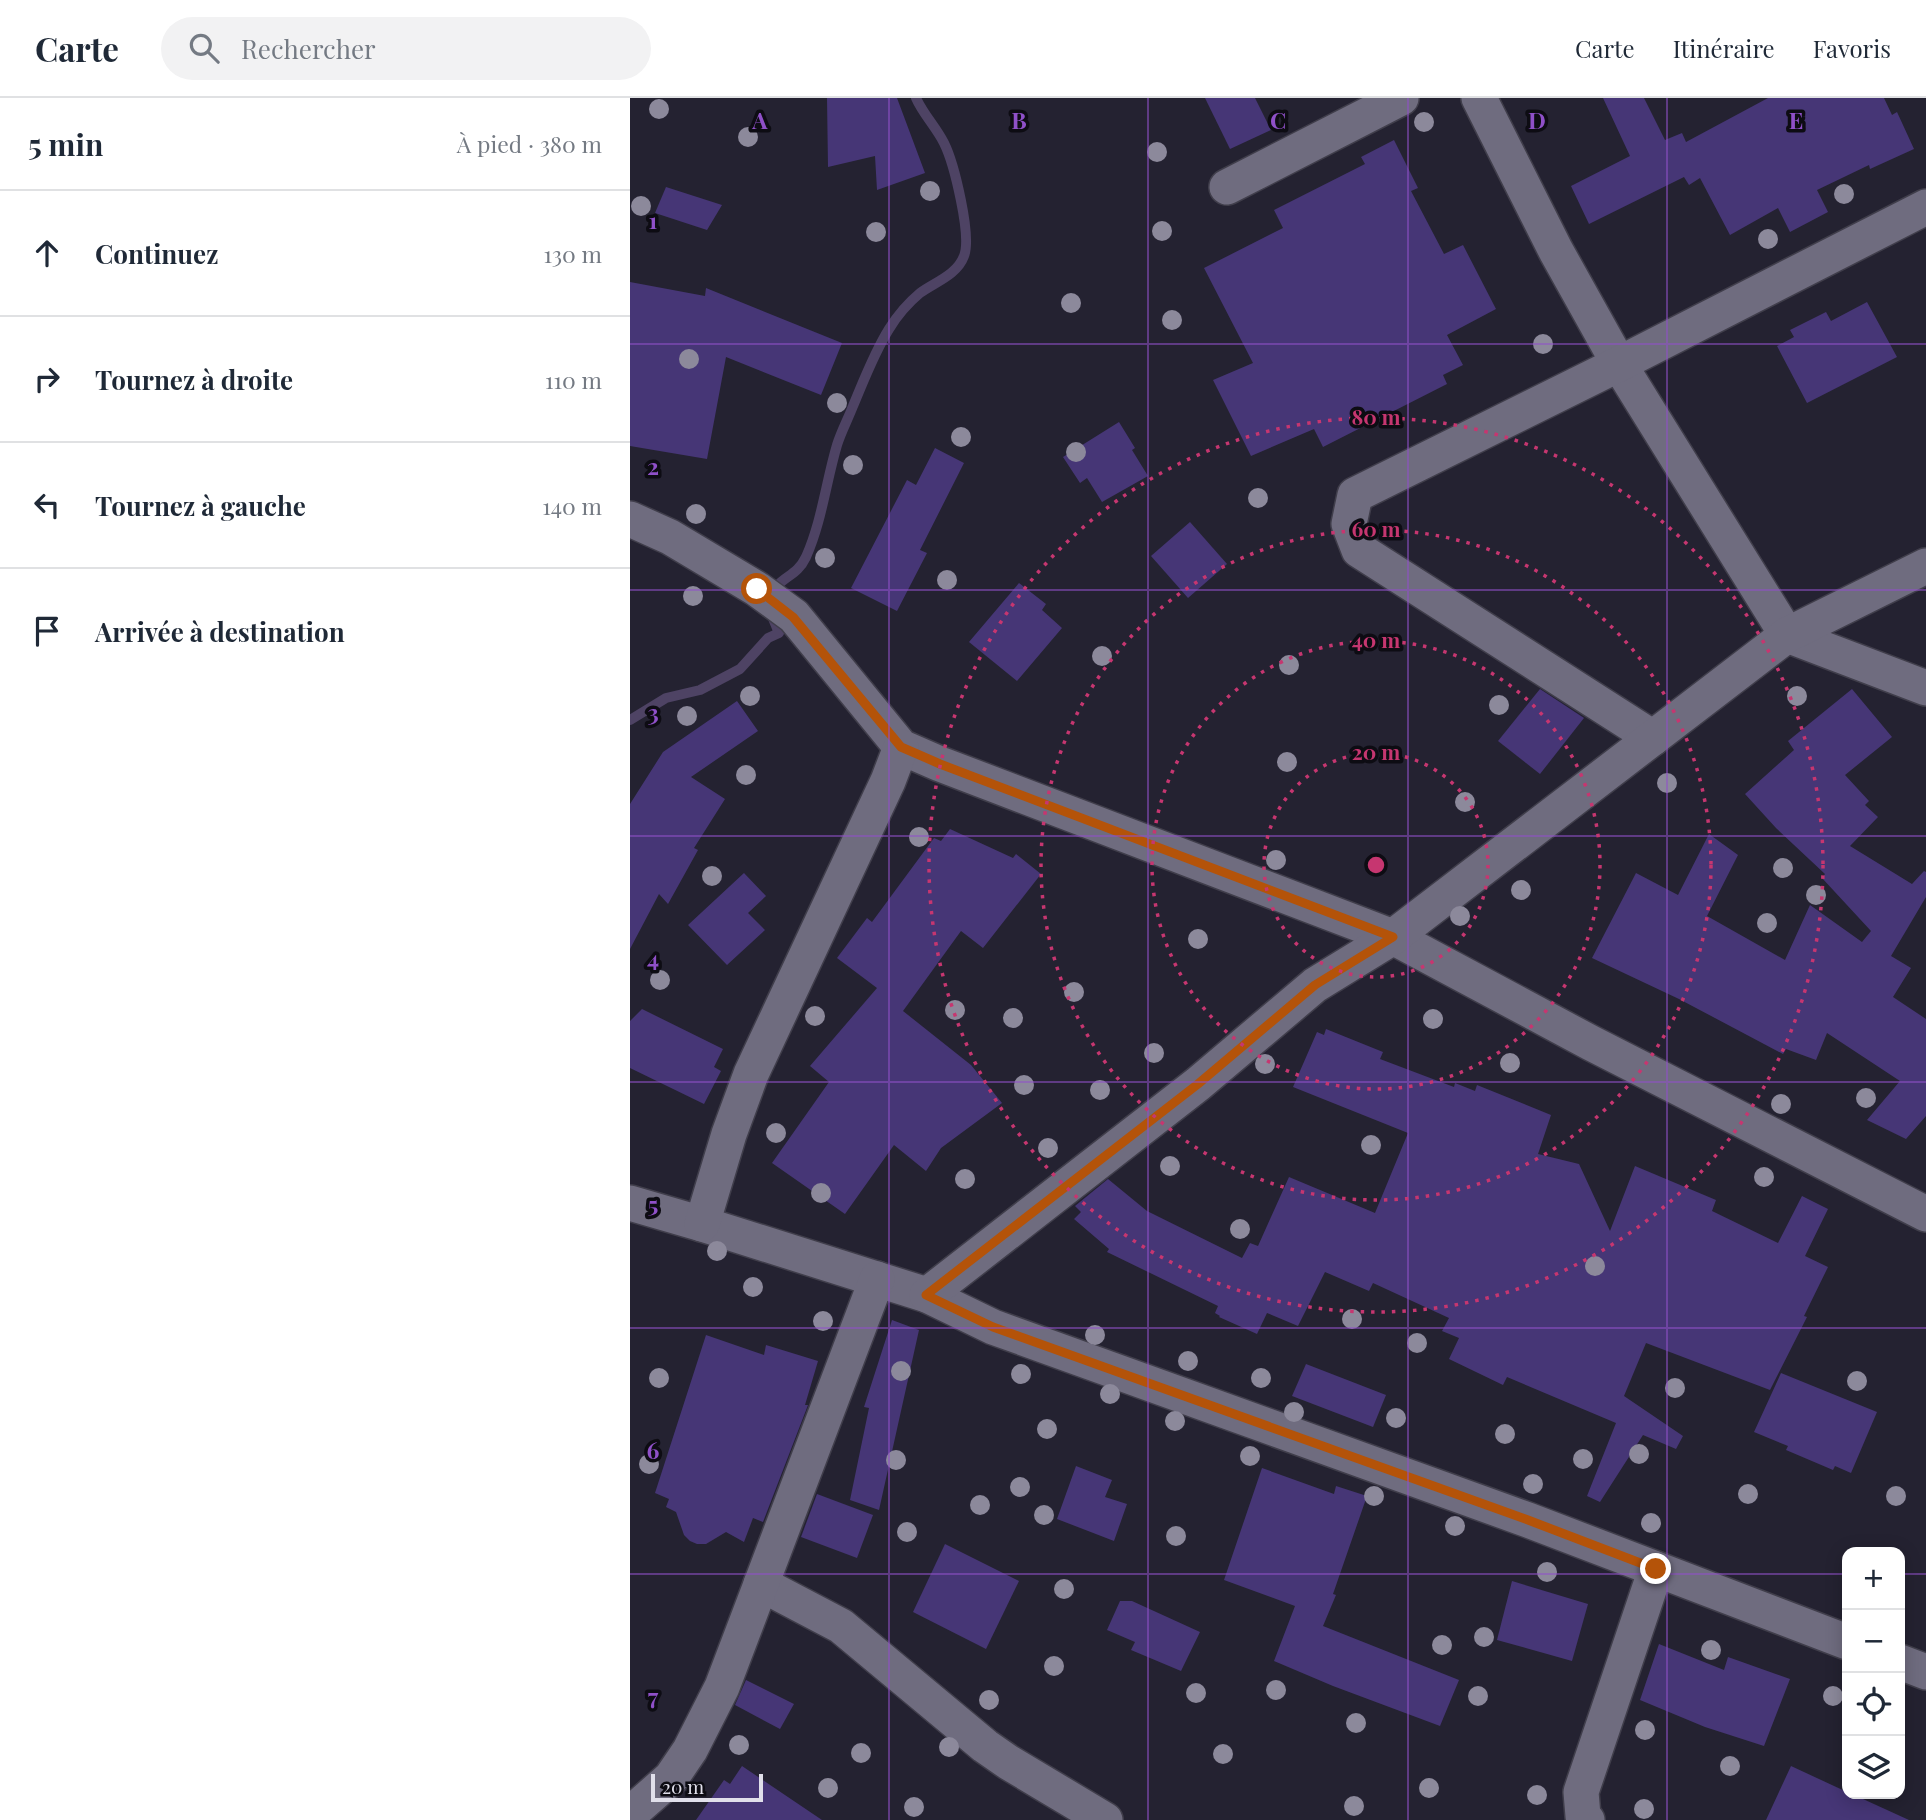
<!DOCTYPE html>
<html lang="fr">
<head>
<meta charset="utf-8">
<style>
  body { margin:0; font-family:"Playfair Display",serif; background:#f2f2f3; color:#1f2937 }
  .controls { position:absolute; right:21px; bottom:21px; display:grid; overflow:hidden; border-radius:14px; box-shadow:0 4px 18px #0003 }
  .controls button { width:63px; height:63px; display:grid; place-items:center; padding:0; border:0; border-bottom:2px solid #e0e1e3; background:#fff; color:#1f2937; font:35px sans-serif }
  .scale { position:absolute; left:21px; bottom:18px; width:112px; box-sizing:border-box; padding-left:7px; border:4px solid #e0dfea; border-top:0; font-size:19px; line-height:24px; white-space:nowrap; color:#e0dfea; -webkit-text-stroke:5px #0d0c13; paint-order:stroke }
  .stop { position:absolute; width:21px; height:21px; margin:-16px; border:5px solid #b45309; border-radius:50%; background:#fff }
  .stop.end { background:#b45309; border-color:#fff; box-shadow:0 2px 7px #0008 }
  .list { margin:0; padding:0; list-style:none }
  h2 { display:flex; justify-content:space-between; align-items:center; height:91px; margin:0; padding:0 28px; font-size:30px }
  h2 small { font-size:23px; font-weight:400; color:#747a83 }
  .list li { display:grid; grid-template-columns:46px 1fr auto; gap:21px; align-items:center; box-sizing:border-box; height:126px; padding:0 28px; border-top:2px solid #e0e1e3 }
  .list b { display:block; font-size:26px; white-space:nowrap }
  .list em { font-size:23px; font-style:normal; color:#747a83 }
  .icon { flex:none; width:38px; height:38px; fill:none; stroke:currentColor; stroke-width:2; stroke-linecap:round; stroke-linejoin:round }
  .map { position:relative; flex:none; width:1296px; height:1722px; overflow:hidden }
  header { display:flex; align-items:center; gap:42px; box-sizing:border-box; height:98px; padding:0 35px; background:#fff; border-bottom:2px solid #e0e1e3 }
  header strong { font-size:33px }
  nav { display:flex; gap:38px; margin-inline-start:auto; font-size:24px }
  .search { width:490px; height:63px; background:#f2f2f3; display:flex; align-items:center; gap:18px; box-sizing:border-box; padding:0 24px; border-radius:38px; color:#747a83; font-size:26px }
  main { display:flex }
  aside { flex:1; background:#fff }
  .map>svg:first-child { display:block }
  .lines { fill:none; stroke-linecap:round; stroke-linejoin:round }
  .stream { stroke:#4e4364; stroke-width:10 }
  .building { fill:#463676 }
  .street-casing { stroke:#403e4b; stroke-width:38 }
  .street { stroke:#6f6c7f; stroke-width:35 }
  .tree { fill:#8c899b }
  .route { stroke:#b45309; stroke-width:9 }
  .grid { fill:none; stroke:#8f50c8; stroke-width:2; stroke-opacity:0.55 }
  .ring { fill:none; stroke:#c63670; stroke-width:3.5; stroke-dasharray:3.5 7 }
  .grid-label { font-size:23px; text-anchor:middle; font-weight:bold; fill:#8f50c8; stroke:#0d0c13; stroke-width:7; stroke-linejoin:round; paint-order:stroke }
  .centre { fill:#c63670; stroke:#0d0c13; stroke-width:3.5 }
  .ring-label { font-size:21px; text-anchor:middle; font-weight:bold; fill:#c63670; stroke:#0d0c13; stroke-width:7; stroke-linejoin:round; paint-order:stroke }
</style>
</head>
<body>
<header>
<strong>Carte</strong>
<div class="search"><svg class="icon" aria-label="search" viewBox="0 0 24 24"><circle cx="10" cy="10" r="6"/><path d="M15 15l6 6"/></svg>Rechercher</div>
<nav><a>Carte</a><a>Itinéraire</a><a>Favoris</a></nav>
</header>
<main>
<aside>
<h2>5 min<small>À pied · 380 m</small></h2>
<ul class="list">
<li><svg class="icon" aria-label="ahead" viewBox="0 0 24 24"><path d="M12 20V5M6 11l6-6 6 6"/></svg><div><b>Continuez</b></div><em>130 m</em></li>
<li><svg class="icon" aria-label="right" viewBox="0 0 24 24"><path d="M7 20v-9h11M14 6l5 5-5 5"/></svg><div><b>Tournez à droite</b></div><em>110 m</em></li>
<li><svg class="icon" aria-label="left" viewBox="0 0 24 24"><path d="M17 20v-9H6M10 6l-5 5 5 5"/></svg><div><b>Tournez à gauche</b></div><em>140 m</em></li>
<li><svg class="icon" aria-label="arrive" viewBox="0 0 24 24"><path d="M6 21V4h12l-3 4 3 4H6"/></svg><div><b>Arrivée à destination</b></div></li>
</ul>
</aside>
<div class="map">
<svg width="1296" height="1722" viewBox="0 0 1296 1722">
  <rect width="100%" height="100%" fill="#242231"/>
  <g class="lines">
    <g class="stream">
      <path d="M 141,497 C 151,477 166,480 176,459 C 192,423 196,384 207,347 C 211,334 218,321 223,308 C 234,282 244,255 259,231 C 267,218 278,205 290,195 C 305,184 327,177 334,158 C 342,138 324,65 314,45 C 306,29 293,16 286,0"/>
      <path d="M 0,622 L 36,600 L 70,592 L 110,571 L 138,540 L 149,535 L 140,513"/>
    </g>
  </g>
  <g class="building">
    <path d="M 197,0 L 267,0 L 295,75 L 247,92 L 245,58 L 198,69 Z"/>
    <path d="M 575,0 L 625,0 L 641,32 L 600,51 Z"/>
    <path d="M 973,0 L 1014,0 L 1035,42 L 1052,35 L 1056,44 L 1138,0 L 1254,0 L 1262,17 L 1267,14 L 1284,51 L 1240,71 L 1239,67 L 1187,92 L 1198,114 L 1160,134 L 1148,110 L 1100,137 L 1070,80 L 1059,87 L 1054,79 L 959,126 L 941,88 L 1000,58 Z"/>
    <path d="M 764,42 L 788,90 L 781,93 L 814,156 L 833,147 L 866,211 L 817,237 L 833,267 L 813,277 L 817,286 L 693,349 L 684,331 L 621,358 L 583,282 L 623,265 L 574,170 L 653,130 L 644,112 L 735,66 L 731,59 Z"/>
    <path d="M 36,89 L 92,107 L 77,132 L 25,115 Z"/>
    <path d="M 0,184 L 75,198 L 76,190 L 212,245 L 191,297 L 96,259 L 77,361 L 0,348 Z"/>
    <path d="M 1237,204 L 1267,259 L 1177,305 L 1147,248 L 1164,239 L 1160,232 L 1196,214 L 1201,223 Z"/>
    <path d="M 489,324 L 505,350 L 502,352 L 518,378 L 472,404 L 457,380 L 450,385 L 433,359 Z"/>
    <path d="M 305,350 L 334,365 L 290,452 L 297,455 L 267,513 L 221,490 L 277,382 L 286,387 Z"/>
    <path d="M 560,424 L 597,466 L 558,500 L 521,458 Z"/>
    <path d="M 389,485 L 416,506 L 412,512 L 432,530 L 387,583 L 339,544 Z"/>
    <path d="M 910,591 L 954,620 L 910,676 L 868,643 Z"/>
    <path d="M 1222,591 L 1262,639 L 1215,677 L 1239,703 L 1235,707 L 1248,719 L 1220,748 L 1282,786 L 1294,773 L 1296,774 L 1296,799 L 1261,858 L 1281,870 L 1263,899 L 1296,921 L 1296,1018 L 1276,1041 L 1237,1022 L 1270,983 L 1197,935 L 1186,962 L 1156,951 L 1153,956 L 1049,901 L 962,860 L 1006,775 L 1048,797 L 1079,736 L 1108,757 L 1077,818 L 1155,862 L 1180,807 L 1232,844 L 1241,833 L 1192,780 L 1195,776 L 1146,730 L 1115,696 L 1164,652 L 1158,643 Z"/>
    <path d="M 107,603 L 128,633 L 61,679 L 95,701 L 64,750 L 68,752 L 38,806 L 29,796 L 0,851 L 0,706 L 33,654 Z"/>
    <path d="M 320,731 L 383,760 L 386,756 L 411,776 L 353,850 L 331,833 L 273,913 L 341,967 L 372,1005 L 311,1050 L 296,1073 L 264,1047 L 215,1116 L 142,1065 L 199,984 L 180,968 L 247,890 L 207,860 L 237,820 L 242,824 L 304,740 L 311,743 Z"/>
    <path d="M 114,775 L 136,798 L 118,815 L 135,832 L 97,867 L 58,827 Z"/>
    <path d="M 12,911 L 93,951 L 84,969 L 91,973 L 74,1006 L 0,970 L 0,923 Z"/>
    <path d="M 696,931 L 753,954 L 750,961 L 824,989 L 825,985 L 845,993 L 847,987 L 921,1017 L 908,1056 L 949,1066 L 980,1133 L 1005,1068 L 1086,1102 L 1082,1113 L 1148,1145 L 1172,1098 L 1198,1111 L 1175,1158 L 1198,1169 L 1174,1218 L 1177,1219 L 1140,1292 L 1016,1245 L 994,1298 L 1053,1338 L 1046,1351 L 1013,1337 L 970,1404 L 957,1398 L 986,1325 L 877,1279 L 873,1287 L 819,1261 L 829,1240 L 812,1233 L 819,1220 L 743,1185 L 739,1193 L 695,1174 L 668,1228 L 637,1215 L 627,1236 L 589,1219 L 590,1218 L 585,1215 L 588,1208 L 477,1154 L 479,1151 L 444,1121 L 451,1114 L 445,1108 L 478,1081 L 517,1113 L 612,1160 L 620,1145 L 628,1148 L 659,1079 L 745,1115 L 778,1035 L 663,989 L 687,934 L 694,937 Z"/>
    <path d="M 262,1222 L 289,1232 L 249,1412 L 220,1402 L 239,1310 L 234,1309 Z"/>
    <path d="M 76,1237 L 134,1257 L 136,1247 L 188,1263 L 175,1307 L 178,1307 L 133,1424 L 123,1420 L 114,1444 L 96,1434 L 76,1446 L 67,1446 L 60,1443 L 54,1437 L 46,1414 L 36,1409 L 39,1401 L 25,1395 Z"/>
    <path d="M 676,1266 L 756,1297 L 743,1329 L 662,1298 Z"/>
    <path d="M 1151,1275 L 1247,1314 L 1221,1375 L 1205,1368 L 1203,1372 L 1156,1352 L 1158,1348 L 1124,1334 Z"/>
    <path d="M 446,1368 L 482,1382 L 475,1399 L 497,1406 L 484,1443 L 427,1421 Z"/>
    <path d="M 632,1370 L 704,1396 L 706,1388 L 737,1398 L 703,1496 L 706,1497 L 693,1528 L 829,1582 L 810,1628 L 703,1588 L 644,1563 L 665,1508 L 594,1482 Z"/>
    <path d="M 187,1396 L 243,1417 L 227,1460 L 171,1439 Z"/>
    <path d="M 315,1446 L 389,1483 L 356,1551 L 283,1514 Z"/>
    <path d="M 882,1483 L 958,1506 L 942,1563 L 867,1542 Z"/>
    <path d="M 490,1503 L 502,1503 L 570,1534 L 551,1573 L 501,1552 L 505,1544 L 477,1532 Z"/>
    <path d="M 1029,1546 L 1094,1572 L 1098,1559 L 1160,1581 L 1134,1648 L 1075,1629 L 1010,1602 Z"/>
    <path d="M 116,1582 L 164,1606 L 150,1631 L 105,1607 Z"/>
    <path d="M 112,1668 L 192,1722 L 66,1722 L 94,1682 L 100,1686 Z"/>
    <path d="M 1161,1668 L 1217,1694 L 1217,1696 L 1222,1696 L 1279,1722 L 1136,1722 Z"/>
  </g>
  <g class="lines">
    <defs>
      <g id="street">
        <path d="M 849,0 L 926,153 L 989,266 L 1157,537 L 1296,590"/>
        <path d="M 597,89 L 771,0"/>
        <path d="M 0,421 L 40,439 L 127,491 L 164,518 L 271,649 L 310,666 L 763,839 L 961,945 L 1296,1116"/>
        <path d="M 1023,640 L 729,452 L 719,426 L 725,397 L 989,266 L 1296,109"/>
        <path d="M 0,1105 L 72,1126 L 297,1197 L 363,1229 L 898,1422 L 1217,1544"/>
        <path d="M 72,1126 L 99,1036 L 121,976 L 258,683 L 271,649"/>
        <path d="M 297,1197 L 568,986 L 685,887 L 763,839 L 1157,537 L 1296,468"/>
        <path d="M 131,1486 L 211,1528 L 355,1648 L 378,1664 L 475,1722"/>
        <path d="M 1270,1564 L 1296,1574"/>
        <path d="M 0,1716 L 41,1680 L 60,1652 L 92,1589 L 247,1181"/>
        <path d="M 957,1722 L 953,1718 L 951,1694 L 1026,1471"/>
      </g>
    </defs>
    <use href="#street" class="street-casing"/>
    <use href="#street" class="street"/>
  </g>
  <g class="tree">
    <circle cx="29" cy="11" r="10"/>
    <circle cx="794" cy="24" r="10"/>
    <circle cx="118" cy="39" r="10"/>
    <circle cx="527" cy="54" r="10"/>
    <circle cx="300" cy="93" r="10"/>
    <circle cx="1214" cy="96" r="10"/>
    <circle cx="11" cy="108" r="10"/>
    <circle cx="532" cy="133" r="10"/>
    <circle cx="246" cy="134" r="10"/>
    <circle cx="1138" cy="141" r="10"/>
    <circle cx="441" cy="205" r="10"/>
    <circle cx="542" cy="222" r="10"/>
    <circle cx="913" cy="246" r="10"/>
    <circle cx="59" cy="261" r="10"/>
    <circle cx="207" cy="305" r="10"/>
    <circle cx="331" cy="339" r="10"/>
    <circle cx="446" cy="354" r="10"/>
    <circle cx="223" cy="367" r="10"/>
    <circle cx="628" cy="400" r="10"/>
    <circle cx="66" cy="416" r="10"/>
    <circle cx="195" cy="460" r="10"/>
    <circle cx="317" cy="482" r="10"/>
    <circle cx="63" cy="498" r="10"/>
    <circle cx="472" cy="558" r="10"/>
    <circle cx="659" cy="567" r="10"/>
    <circle cx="120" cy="598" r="10"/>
    <circle cx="1167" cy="598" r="10"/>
    <circle cx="869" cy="607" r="10"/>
    <circle cx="57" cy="618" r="10"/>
    <circle cx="657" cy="664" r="10"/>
    <circle cx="116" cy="677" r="10"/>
    <circle cx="1037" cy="685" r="10"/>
    <circle cx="835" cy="704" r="10"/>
    <circle cx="289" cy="739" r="10"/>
    <circle cx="646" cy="762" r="10"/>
    <circle cx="1153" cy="770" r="10"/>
    <circle cx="82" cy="778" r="10"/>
    <circle cx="891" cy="792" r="10"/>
    <circle cx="1186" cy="797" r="10"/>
    <circle cx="830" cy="818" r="10"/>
    <circle cx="1137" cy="825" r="10"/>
    <circle cx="568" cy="841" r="10"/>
    <circle cx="30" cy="882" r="10"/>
    <circle cx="444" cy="894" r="10"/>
    <circle cx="325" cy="912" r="10"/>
    <circle cx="185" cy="918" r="10"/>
    <circle cx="383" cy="920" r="10"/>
    <circle cx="803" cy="921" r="10"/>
    <circle cx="524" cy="955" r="10"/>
    <circle cx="880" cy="965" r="10"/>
    <circle cx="635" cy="966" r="10"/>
    <circle cx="394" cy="987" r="10"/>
    <circle cx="470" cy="992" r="10"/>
    <circle cx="1236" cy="1000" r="10"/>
    <circle cx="1151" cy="1006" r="10"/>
    <circle cx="146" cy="1035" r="10"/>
    <circle cx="741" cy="1047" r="10"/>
    <circle cx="418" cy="1050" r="10"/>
    <circle cx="540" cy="1068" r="10"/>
    <circle cx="1134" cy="1079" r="10"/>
    <circle cx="335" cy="1081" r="10"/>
    <circle cx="191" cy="1095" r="10"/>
    <circle cx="610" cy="1131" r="10"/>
    <circle cx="87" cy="1153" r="10"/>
    <circle cx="965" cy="1168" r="10"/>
    <circle cx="123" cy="1189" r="10"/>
    <circle cx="722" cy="1221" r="10"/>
    <circle cx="193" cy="1223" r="10"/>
    <circle cx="465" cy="1237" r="10"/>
    <circle cx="787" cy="1245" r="10"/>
    <circle cx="558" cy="1263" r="10"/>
    <circle cx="271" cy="1273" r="10"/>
    <circle cx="391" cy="1276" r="10"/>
    <circle cx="29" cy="1280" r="10"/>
    <circle cx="631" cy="1280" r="10"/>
    <circle cx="1227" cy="1283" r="10"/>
    <circle cx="1045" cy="1290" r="10"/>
    <circle cx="480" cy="1296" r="10"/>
    <circle cx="664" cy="1314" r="10"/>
    <circle cx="766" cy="1320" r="10"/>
    <circle cx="545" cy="1323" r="10"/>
    <circle cx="417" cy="1331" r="10"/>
    <circle cx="875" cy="1336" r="10"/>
    <circle cx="1009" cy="1356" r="10"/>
    <circle cx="620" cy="1358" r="10"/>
    <circle cx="953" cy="1361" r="10"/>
    <circle cx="266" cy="1362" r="10"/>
    <circle cx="19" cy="1366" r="10"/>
    <circle cx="903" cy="1386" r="10"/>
    <circle cx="390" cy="1389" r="10"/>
    <circle cx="1118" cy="1396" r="10"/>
    <circle cx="744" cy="1398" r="10"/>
    <circle cx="1266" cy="1398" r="10"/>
    <circle cx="350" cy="1407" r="10"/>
    <circle cx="414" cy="1417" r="10"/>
    <circle cx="1021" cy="1425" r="10"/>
    <circle cx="825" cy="1428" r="10"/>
    <circle cx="277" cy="1434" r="10"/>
    <circle cx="546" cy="1438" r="10"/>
    <circle cx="917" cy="1474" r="10"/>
    <circle cx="434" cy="1491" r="10"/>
    <circle cx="854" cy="1539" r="10"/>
    <circle cx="812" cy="1547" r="10"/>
    <circle cx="1081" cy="1552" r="10"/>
    <circle cx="424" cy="1568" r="10"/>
    <circle cx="646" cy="1592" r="10"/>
    <circle cx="566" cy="1595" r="10"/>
    <circle cx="848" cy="1598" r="10"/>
    <circle cx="1203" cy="1598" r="10"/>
    <circle cx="359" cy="1602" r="10"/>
    <circle cx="726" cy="1625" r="10"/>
    <circle cx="1015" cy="1632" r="10"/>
    <circle cx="109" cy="1647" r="10"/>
    <circle cx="319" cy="1649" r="10"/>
    <circle cx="231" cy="1655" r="10"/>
    <circle cx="593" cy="1656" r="10"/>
    <circle cx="1100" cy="1668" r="10"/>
    <circle cx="198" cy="1690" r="10"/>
    <circle cx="799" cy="1690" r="10"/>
    <circle cx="907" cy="1697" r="10"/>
    <circle cx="724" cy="1708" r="10"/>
    <circle cx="284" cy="1709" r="10"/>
    <circle cx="1014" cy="1711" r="10"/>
  </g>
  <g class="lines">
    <path class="route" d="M 127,491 L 163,519 L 271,649 L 310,666 L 763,839 L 685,887 L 568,986 L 296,1197 L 363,1229 L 898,1422 L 1026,1471"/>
  </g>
  <path class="grid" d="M 259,0 L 259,1722M 518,0 L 518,1722M 778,0 L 778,1722M 1037,0 L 1037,1722M 0,246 L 1296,246M 0,492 L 1296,492M 0,738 L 1296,738M 0,984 L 1296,984M 0,1230 L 1296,1230M 0,1476 L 1217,1476M 1270,1476 L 1296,1476"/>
  <g class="ring">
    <circle cx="746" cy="767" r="112"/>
    <circle cx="746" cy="767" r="224"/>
    <circle cx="746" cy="767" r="335"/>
    <circle cx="746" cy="767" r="447"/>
  </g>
  <g class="grid-label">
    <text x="130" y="31">A</text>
    <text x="389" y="31">B</text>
    <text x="648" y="31">C</text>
    <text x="907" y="31">D</text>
    <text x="1166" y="31">E</text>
    <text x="23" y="131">1</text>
    <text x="23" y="377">2</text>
    <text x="23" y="623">3</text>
    <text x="23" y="869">4</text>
    <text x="23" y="1115">5</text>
    <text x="23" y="1361">6</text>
    <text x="23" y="1607">7</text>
  </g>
  <circle cx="746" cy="767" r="10" class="centre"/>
  <g class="ring-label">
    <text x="746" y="327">80 m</text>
    <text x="746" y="439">60 m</text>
    <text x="746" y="550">40 m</text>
    <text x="746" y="662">20 m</text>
  </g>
</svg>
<div class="controls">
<button>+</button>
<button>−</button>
<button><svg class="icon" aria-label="locate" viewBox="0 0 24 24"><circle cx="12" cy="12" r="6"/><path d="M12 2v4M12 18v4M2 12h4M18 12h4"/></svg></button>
<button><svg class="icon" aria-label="layers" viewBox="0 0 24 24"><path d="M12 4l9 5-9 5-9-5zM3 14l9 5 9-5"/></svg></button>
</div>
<div class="scale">20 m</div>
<div class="stop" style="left:127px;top:491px"></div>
<div class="stop end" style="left:1026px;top:1471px"></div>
</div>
</main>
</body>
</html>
